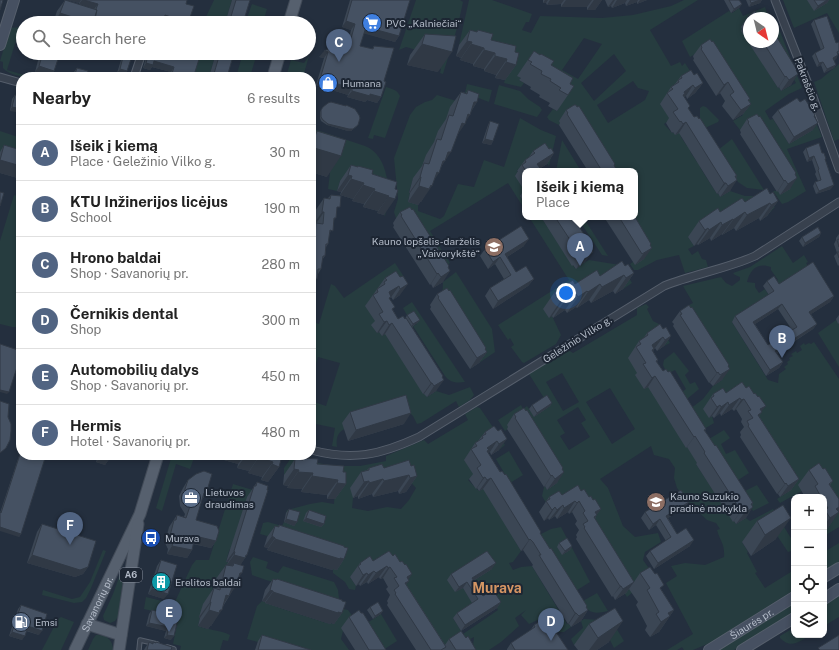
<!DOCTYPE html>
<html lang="en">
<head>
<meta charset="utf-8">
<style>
  body { margin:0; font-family:"Public Sans",sans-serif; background:#f2f2f2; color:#222 }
  .controls { position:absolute; right:12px; bottom:12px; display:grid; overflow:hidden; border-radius:8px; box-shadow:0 2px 6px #0003 }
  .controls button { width:36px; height:36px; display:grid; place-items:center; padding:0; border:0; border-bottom:1px solid #e0e0e0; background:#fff; color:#222; font:20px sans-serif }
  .compass { position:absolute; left:743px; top:12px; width:36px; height:36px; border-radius:50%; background:#fff; box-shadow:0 2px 6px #0003; rotate:145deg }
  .you { position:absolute; left:566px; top:293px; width:14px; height:14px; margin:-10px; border:3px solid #fff; border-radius:50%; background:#1a73e8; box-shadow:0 0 0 6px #1a73e833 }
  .badge { display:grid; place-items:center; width:26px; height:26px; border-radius:50%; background:#516482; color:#fff; font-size:13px; font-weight:700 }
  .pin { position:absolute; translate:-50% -33px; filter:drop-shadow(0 1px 2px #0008) }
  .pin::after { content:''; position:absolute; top:21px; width:14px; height:12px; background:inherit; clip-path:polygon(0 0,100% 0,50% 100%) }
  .popup { position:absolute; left:522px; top:168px; width:116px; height:52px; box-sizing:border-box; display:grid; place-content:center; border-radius:8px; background:#fff; filter:drop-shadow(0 1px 3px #0005); font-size:13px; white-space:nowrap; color:#767676 }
  .popup b { font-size:15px; color:#222 }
  .popup::after { content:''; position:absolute; left:50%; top:100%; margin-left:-8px; border:8px solid transparent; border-top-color:#fff }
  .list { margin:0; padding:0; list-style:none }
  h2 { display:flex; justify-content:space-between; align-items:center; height:52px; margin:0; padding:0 16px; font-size:17px }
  h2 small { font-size:13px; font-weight:400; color:#767676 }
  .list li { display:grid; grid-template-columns:26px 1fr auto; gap:12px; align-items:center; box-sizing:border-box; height:56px; padding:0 16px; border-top:1px solid #e0e0e0 }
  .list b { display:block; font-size:15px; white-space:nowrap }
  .list p { margin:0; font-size:13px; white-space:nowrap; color:#767676 }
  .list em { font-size:13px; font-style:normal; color:#767676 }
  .icon { flex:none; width:22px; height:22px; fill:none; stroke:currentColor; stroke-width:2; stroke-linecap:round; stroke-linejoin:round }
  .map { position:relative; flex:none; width:839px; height:650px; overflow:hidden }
  .search { position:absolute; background:#fff; box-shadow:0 2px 6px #0003; left:16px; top:16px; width:300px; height:44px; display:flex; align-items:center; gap:10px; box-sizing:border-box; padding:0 14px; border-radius:22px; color:#767676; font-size:15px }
  .panel { position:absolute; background:#fff; box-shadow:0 2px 6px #0003; left:16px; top:72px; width:300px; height:388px; border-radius:16px }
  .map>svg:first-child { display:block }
  .green { fill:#263c3f; fill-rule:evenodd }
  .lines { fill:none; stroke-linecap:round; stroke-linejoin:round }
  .lane-casing { stroke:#565f6c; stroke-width:5.5 }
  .street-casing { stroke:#565f6c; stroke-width:9 }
  .secondary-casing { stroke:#565f6c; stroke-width:12 }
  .primary-casing { stroke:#414a57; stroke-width:13 }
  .lane { stroke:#38414e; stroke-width:3.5 }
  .street { stroke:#38414e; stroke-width:7 }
  .secondary { stroke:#465061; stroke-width:10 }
  .primary { stroke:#56606e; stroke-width:11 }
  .wall { fill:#3b4654; fill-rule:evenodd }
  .shaded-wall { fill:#303945 }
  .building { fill:#455162; stroke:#303945; fill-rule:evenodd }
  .labels { text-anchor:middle; stroke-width:4; stroke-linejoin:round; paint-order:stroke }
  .shield { fill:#1d2633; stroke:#878f9c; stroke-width:1 }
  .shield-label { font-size:9px; font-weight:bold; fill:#b4bcc9 }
  .poi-label { font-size:10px; fill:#b4bcc9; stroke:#1d2633; text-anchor:start }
  .street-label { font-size:10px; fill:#b4bcc9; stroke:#1d2633 }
  .district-label { font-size:14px; font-weight:bold; fill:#d59563; stroke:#1d2633 }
</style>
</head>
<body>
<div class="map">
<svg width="839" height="650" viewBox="0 0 839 650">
  <rect width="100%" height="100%" fill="#242f3e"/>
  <g class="green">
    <path d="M 214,0 L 232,0 L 225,23 L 200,23 L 204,21 Z"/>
    <path d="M 416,0 L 460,0 L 463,2 L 458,25 L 443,74 L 440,73 L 441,69 L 439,68 L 441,57 L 406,47 L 399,50 Z"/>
    <path d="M 469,0 L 492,0 L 532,14 L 529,22 L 526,22 L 522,30 L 531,33 L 540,16 L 602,18 L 633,15 L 671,6 L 684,0 L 698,0 L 650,30 L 671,66 L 680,62 L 682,66 L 685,63 L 700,87 L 694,92 L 664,98 L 671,119 L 664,124 L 672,133 L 680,132 L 681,137 L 687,146 L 688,145 L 691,153 L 697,162 L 698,161 L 701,169 L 717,194 L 718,193 L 720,197 L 730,191 L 745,196 L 766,196 L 775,207 L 767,216 L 762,208 L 688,237 L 694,246 L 688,249 L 692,255 L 698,251 L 702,259 L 706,260 L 708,267 L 685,273 L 679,255 L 657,260 L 638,270 L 634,270 L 630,264 L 633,262 L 620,217 L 635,217 L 635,171 L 605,171 L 560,124 L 559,125 L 549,120 L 547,117 L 553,109 L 557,111 L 562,101 L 517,76 L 521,78 L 519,80 L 524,83 L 521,87 L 504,83 L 508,69 L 459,45 ZM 584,38 L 602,44 L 578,79 L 562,70 ZM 614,54 L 626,71 L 594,101 L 581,83 ZM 633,81 L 638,88 L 649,91 L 645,100 L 608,123 L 597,105 Z"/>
    <path d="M 783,0 L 807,0 L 827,2 L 826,0 L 839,0 L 839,33 L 827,13 L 794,28 Z"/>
    <path d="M 252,4 L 267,9 L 263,22 L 265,23 L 247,18 Z"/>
    <path d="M 765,7 L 768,16 L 766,18 L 749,18 L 742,30 L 778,88 L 779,87 L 781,91 L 796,83 L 772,42 L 773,42 L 773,20 L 776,21 L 802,88 L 789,94 L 765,111 L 770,120 L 773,119 L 789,144 L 813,115 L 822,137 L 787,149 L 806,191 L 788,202 L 782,204 L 773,191 L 789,189 L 740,130 L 733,121 L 743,115 L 702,50 L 690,57 L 682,41 L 729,11 L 732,13 L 739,8 L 743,16 Z"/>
    <path d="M 20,27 L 7,70 L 31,77 C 22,77 9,75 3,68 L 3,62 L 0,61 L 10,28 Z"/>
    <path d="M 199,53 L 216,53 L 209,77 L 191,77 Z"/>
    <path d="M 243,53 L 257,53 L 250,77 L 236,77 Z"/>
    <path d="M 309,56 L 303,77 L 286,77 L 291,60 L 304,63 Z"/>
    <path d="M 839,64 L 839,139 L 834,141 L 814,82 L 821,79 Z"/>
    <path d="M 467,84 L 492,90 L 489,102 L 465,93 Z"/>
    <path d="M 499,85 L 520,91 L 528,99 L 540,107 L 542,110 L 537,117 L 494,104 Z"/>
    <path d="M 386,87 C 393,89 397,90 400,96 L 385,138 L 374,135 L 373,139 L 368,138 Z"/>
    <path d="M 437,95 L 466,104 L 445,122 L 421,169 L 413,179 L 409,192 L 410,193 L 408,201 L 418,205 L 418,211 L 440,219 L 444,216 L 458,184 L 474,187 L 484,160 L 504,167 L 520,118 L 541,130 L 556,136 L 549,166 L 544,159 L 517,170 L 525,190 L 520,196 L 525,204 L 525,210 L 508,183 L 430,231 L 450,263 L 438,272 L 397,221 L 394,212 L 398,199 L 394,158 L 410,115 L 416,107 L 425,102 L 432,100 Z"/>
    <path d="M 703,106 L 706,107 L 719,120 L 718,122 L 705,128 L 700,123 L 700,108 Z"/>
    <path d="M 311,128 L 365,146 C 389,155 392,195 385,216 L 384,215 L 387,205 L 340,181 L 337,191 L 328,189 L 330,173 L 311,155 Z"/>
    <path d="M 0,131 L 21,138 L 21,163 L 0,157 Z"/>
    <path d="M 732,139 L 764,190 L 747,188 L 738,182 L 718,150 Z"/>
    <path d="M 562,140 L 581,171 L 556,171 Z"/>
    <path d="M 14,195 L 21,197 L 21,317 L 17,327 L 12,327 L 0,324 L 0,241 Z"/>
    <path d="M 529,217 L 541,217 L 572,265 L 573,265 L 575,268 L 589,260 L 620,265 L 624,269 L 632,283 L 623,289 L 617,280 L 549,318 L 552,316 L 561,335 L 556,344 L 524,363 L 522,362 L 511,347 L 514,345 L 510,338 L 508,340 L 498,325 L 569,280 Z"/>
    <path d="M 577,217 L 583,217 L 608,256 L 602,255 Z"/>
    <path d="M 782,246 L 793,263 L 804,255 L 808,262 L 806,263 L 809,268 L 778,288 L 772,284 L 778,280 L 771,270 L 771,267 C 758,262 750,269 747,282 L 755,283 L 755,287 L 759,293 L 765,289 L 770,297 L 732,322 L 768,380 L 778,383 L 779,374 L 786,369 L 784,367 L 788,364 L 787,362 L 790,360 L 789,358 L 793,356 L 791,354 L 796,351 L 797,353 L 802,350 L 800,346 L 804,343 L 805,345 L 809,343 L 811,344 L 814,342 L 839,379 L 839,527 L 824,536 L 824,530 L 827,528 L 824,497 L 800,488 L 802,491 L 780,503 L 777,499 L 789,491 L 741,397 L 712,416 L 714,423 L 704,429 L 690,409 L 703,399 L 713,386 L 722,380 L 685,318 L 685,307 L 693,303 L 683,286 L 721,277 L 726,283 L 732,286 L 740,280 L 740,277 L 735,275 L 733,273 L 750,267 Z"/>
    <path d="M 395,263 L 406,280 L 393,288 L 378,321 L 372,325 L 377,333 L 379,332 L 382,335 L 386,333 L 387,337 L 393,346 L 394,346 L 413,378 L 427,397 L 436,391 L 449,395 L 470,387 L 474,395 L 470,400 L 459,407 L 456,401 L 421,423 L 417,424 L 413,416 L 409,412 L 343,423 L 345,429 C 337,432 336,439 337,447 L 332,446 L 335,428 L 311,423 L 311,401 L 326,406 L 340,363 L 318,357 L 311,379 L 311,328 L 313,322 L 319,324 L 331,284 L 335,286 L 344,298 Z"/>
    <path d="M 456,272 L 492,329 L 495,352 L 479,363 L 442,301 L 443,282 Z"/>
    <path d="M 412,302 L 465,382 C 456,383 451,383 445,376 L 413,326 L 417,324 L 408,317 L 403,308 Z"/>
    <path d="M 646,304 L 649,307 L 647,309 L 653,321 L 659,324 L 670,343 L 664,346 L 658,338 L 633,355 L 670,422 L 681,437 L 680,438 L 686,447 L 687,447 L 690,450 L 701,443 L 710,455 L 696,464 L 733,521 L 734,521 L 736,524 L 746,518 L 750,521 L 773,509 L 794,543 L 794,555 L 791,551 L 788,552 L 776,534 L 742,542 L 748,552 L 747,553 L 757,572 L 755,573 L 765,588 L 794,570 L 794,590 L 712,642 L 693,650 L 684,650 L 682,647 L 677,650 L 667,650 L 693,634 L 666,583 L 677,576 L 671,566 L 685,563 L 705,565 L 724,557 C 725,544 720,541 717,530 L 720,529 L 716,523 L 707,520 L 689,503 L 677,488 L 674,478 L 675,468 L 669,459 L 654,455 L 651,446 L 600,479 L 608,488 L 623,526 L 635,537 L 658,533 L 661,542 L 645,552 L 643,560 L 650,570 L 633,592 L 627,597 L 623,591 L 593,519 L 546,503 L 542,496 L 544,487 L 545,486 L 547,489 L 556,483 L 507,425 L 509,428 L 505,431 L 498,420 L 521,405 L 523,409 L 527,406 L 534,416 L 549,406 L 529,374 L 568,350 L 573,353 L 637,315 L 637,308 ZM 562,373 L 579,402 L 563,411 L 546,382 ZM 610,388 L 635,429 L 612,444 L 586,402 ZM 578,407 L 586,420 L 581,423 L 590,437 L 569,450 L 560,436 L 565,433 L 557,420 Z"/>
    <path d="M 839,318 L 839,367 L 818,333 Z"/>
    <path d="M 674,352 L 689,371 L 685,375 L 690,384 L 695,382 L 699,389 L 687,399 L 682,392 L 686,389 L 675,370 L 667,374 L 663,365 L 664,360 Z"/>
    <path d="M 477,407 L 480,408 L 505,445 L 499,450 L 494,440 L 468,454 L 475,475 L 468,480 L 479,491 L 485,488 L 506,525 L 517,540 L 515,541 L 521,551 L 513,562 L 509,563 L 513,570 L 521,567 L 532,566 L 567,624 L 569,624 L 571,627 L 564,632 L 553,632 L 542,618 L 529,624 L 521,615 L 526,610 L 515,618 L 519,626 L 501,642 L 489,650 L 476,650 L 473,646 L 474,637 L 461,644 L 445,650 L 398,575 L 353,574 L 350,577 L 356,586 L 355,590 L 349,589 L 345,582 L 333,573 L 333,569 L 282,540 L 260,534 L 263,523 L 268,522 L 282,526 L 284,522 L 297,516 L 286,513 L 287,510 L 310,504 L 322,502 L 334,504 L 335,488 L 292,476 L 284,475 L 284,468 L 291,458 L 335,466 L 360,466 L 386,461 L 386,456 L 424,440 L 428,444 L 468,420 L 465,414 ZM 404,475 L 416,488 L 409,500 L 401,509 L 387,507 L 368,511 L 352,508 L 353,498 ZM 468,584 L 479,602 L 497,608 L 498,610 L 463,634 L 453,618 L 474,605 L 463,588 L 455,592 Z"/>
    <path d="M 724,430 L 730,438 L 721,444 L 726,454 L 735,450 L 749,473 L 735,482 L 709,439 Z"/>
    <path d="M 509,451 L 523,475 L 510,483 L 496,459 Z"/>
    <path d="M 172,455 L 195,455 L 190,469 L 176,464 L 162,511 L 156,508 Z"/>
    <path d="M 233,484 L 266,494 L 229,551 L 226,562 L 228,562 L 222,582 L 215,580 L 211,594 L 199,617 L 200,618 L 198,626 C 208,630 220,630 230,635 L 228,641 L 223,640 L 220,650 L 180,650 L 181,646 L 173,644 L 180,610 L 165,607 L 161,613 L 144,609 L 146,597 L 174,604 L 192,565 L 196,560 L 209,560 Z"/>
    <path d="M 757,485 L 769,503 L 753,511 L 741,493 Z"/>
    <path d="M 561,527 L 590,582 L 574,592 L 539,535 L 551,529 Z"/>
    <path d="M 839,543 L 839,562 L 828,568 L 824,568 L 824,552 Z"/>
    <path d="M 103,550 L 106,551 L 91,588 L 86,598 L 82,602 L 74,603 L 42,595 L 43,590 L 72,599 L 80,597 L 90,582 Z"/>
    <path d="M 253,557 L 268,562 L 266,568 L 278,573 L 283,566 L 334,582 L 338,590 L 339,599 L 266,580 L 252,575 L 250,562 Z"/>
    <path d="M 121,572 L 124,573 L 118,617 L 115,621 L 110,623 L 104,620 L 103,616 L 113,594 Z"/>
    <path d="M 597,593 L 608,611 C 594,614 590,614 581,602 Z"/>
    <path d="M 839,595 L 839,617 L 824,626 L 824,605 Z"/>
    <path d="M 262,601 L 283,609 L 330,624 L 330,623 L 334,624 L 339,608 L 348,610 L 357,622 L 343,631 L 341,639 L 349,650 L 288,650 L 247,639 L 257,606 Z"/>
    <path d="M 794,601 L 794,612 L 734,650 L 717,650 Z"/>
    <path d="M 381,614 L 397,641 L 383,650 L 364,625 Z"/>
    <path d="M 61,617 L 74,622 L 61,650 L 42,650 L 58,619 Z"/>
    <path d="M 610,618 L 624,641 L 614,648 L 608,636 L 574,645 L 571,639 L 583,628 L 581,621 L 584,619 L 600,620 Z"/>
    <path d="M 790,630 L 794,637 L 797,635 L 810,635 C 799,642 791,649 780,638 L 780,636 Z"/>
    <path d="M 96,635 C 106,634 113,640 113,650 L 88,650 L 93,639 Z"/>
  </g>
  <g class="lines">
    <defs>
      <g id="lane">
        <path d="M 167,647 L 174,649 L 174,650"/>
        <path d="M 139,650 L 140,640 L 157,644"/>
      </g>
      <g id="street">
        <path d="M 775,0 L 812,94 L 839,169"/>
        <path d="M 0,77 L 21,83"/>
        <path d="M 134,77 L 142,53"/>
        <path d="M 311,450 C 353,461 380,455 419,437 L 664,286 C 694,274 726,269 755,256 L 839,202"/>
      </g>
      <g id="secondary">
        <path d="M 0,45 L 14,0"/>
        <path d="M 824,577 L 839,568"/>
        <path d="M 824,599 L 839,589"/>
        <path id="s1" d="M 709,650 L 794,597"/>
        <path d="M 742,650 L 794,618"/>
      </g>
      <g id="primary">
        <path d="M 289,23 L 296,0"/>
        <path d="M 273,77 L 280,53"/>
        <path d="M 87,624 L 121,635"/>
        <path id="s2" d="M 75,650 L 140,514 L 158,455"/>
        <path d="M 119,650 L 138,524"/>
      </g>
    </defs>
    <use href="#lane" class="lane-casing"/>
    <use href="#street" class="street-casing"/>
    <use href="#secondary" class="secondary-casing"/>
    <use href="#primary" class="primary-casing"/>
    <use href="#lane" class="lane"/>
    <use href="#street" class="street"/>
    <use href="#secondary" class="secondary"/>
    <use href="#primary" class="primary"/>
  </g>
  <g class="wall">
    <path d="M 65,0 L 79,4 L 79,3 L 67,0 L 187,0 L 186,4 L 188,23 L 170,23 L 163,21 L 163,23 L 53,23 L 57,11 Z"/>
    <path d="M 232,0 L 250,0 L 243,23 L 225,23 Z"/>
    <path d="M 350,0 L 410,0 L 399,36 L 395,42 L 364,33 L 360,46 L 372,49 L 374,46 L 384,81 L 381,97 L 377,103 L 367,100 L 365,102 L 347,97 L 348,95 L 316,85 L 324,58 L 319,57 L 348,42 L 351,30 L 342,27 Z"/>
    <path d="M 543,0 L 602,0 L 595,10 L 587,10 L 587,7 L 561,7 L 561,4 L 547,5 L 546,3 L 543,3 Z"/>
    <path d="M 605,0 L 647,0 L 637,4 L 637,2 L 626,6 L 625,3 L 612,8 L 611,6 L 608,7 Z"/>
    <path d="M 724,0 L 739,0 L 742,4 L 739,8 L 731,13 Z"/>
    <path d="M 746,0 L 762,0 L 760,3 L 749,7 Z"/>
    <path d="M 807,0 L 829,0 L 827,3 L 814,11 Z"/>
    <path d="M 748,16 L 760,18 L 749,18 L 749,42 L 773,42 L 797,70 L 791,85 L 781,91 L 779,87 L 778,88 L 741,31 L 742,29 L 741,27 Z"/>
    <path d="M 814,20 L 836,43 L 839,42 L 839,53 L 838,54 L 836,59 L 834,60 L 836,65 L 834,68 L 824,73 L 821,65 L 817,67 L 812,56 L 815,53 L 821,50 L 811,24 Z"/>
    <path d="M 470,30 L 477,32 L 478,30 L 491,40 L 515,52 L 516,65 L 505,80 L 495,78 L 496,75 L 484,71 L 484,69 L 473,66 L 473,64 L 460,60 L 461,58 L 456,56 L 459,45 Z"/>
    <path d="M 425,34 L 438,72 L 407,65 L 410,55 Z"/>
    <path d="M 701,45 L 750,99 L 749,100 L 751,104 L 743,114 L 733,120 L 722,106 L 725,101 L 720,93 L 716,96 L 693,60 L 694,59 L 693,56 Z"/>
    <path d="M 534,51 L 551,65 L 570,84 L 568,95 L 557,111 L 548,106 L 550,103 L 539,97 L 540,95 L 530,89 L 531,87 L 519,80 L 521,78 L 517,76 L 523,67 Z"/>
    <path d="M 40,53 L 60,53 L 54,71 L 50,77 L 35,72 Z"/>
    <path d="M 149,53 L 166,58 L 168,53 L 201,53 L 192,77 L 169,77 L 171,72 L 152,67 L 150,70 L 143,68 L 146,57 Z"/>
    <path d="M 216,53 L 234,53 L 227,77 L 209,77 Z"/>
    <path d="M 123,57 L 127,71 L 125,75 L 117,73 L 121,60 Z"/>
    <path d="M 77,68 L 86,77 L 73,77 L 74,72 Z"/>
    <path d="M 694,75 L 703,83 L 695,93 L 687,99 L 686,96 L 684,97 L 688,109 L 694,117 L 737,176 L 730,191 L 720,197 L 718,193 L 717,194 L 679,133 L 675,135 L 673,132 L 672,133 L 666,123 L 669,118 L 660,104 L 671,87 L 675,84 L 681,76 Z"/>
    <path d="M 468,90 L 477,102 L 472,110 L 458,133 L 445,160 L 421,202 L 421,201 L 418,205 L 408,202 L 410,193 L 409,193 L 413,178 L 422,166 L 426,155 L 434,142 L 438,131 L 446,119 L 450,107 L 461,92 L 466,93 Z"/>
    <path d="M 15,95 L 21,96 L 10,111 L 12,99 Z"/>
    <path d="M 800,102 L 814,116 L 813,130 L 789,144 L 772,117 L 778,110 Z"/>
    <path d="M 323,107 L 357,126 L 351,131 L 348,131 L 327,125 L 321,121 L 320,118 L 320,112 Z"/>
    <path d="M 566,110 L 615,164 L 614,166 L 614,171 L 588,171 L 559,125 L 560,123 L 559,121 Z"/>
    <path d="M 747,119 L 796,173 L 790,189 L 780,195 L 778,191 L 777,192 L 740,134 L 741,133 L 740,130 Z"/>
    <path d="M 490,121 L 493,141 L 491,145 L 482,143 L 488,125 Z"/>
    <path d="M 317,131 L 327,177 L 311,172 L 311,139 Z"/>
    <path d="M 4,145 L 21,150 L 21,179 L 0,173 L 0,152 Z"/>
    <path d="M 806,148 L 825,160 L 831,189 L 816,194 L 813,186 L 815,182 L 818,181 L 815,174 L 816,172 L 812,160 L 807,162 L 803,152 Z"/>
    <path d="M 549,149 L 554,153 L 547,164 L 539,169 L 540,171 L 525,171 L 525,204 L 520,196 L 524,190 L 515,176 L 518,171 L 517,171 L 525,160 L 529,157 L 533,151 Z"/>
    <path d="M 351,165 L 357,167 L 358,166 L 372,174 L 397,182 L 384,215 L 377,213 L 378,211 L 363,207 L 364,204 L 352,201 L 353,199 L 340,195 L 341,192 L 337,191 L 340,181 Z"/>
    <path d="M 770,194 L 778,201 L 767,216 L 760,221 L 759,218 L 736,231 L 734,228 L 722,235 L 722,234 L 711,241 L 710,238 L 698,245 L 697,244 L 694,246 L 688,237 L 699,221 L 745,202 Z"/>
    <path d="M 331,195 L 337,211 L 329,236 L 328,244 L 326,247 L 325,256 L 322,260 L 321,269 L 318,274 L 315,282 L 311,299 L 311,231 L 313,228 L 311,228 L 313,214 L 324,198 L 328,198 Z"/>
    <path d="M 400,212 L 449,266 L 443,282 L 433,288 L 431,284 L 430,285 L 393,227 L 394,226 L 393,223 Z"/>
    <path d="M 541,217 L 573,217 L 592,247 L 585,262 L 576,269 L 573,265 L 572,266 Z"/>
    <path d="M 604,217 L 635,217 L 651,244 L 644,259 L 635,265 Z"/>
    <path d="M 821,233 L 819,237 L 803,247 L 799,241 L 802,237 Z"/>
    <path d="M 839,234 L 839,265 L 838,266 L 834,256 L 837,253 L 834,244 L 836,240 L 836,238 Z"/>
    <path d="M 524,246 L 507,257 L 516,272 L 534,279 L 528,286 L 493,309 L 485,296 L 490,288 L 504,279 L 495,264 L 488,269 L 480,256 L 485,249 Z"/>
    <path d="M 625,266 L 634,273 L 623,289 L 615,294 L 613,291 L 591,303 L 589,300 L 577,308 L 576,307 L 567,313 L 565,310 L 553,318 L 552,316 L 549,318 L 543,309 L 554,293 L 575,284 L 600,276 Z"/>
    <path d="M 400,277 L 400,295 L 393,300 L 391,297 L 389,299 L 393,310 L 398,319 L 405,319 L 407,315 L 420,320 L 417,323 L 412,327 L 443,376 L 436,391 L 427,397 L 424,394 L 423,394 L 385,334 L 382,336 L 379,332 L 377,333 L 371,325 L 375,321 L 365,306 L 385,278 Z"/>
    <path d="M 767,281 L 834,296 L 830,302 L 811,314 L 817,324 L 813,329 L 777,353 L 783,362 L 779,368 L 766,376 L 732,322 L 735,316 L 769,295 L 763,286 ZM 778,309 L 792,330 L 768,345 L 755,324 Z"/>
    <path d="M 437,294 L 485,349 L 487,352 L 479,363 L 470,369 L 430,309 L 431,307 L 430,305 Z"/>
    <path d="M 680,311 L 728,366 L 722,380 L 713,386 L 710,383 L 709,383 L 673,326 L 674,324 L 672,322 Z"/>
    <path d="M 839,315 L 839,323 L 838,324 L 836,319 Z"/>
    <path d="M 21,316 L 21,328 L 17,327 Z"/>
    <path d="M 663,329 L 671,336 L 664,346 L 657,351 L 655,348 L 653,351 L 658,360 L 657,362 L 663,371 L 706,429 L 705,431 L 753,503 L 746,518 L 736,524 L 734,521 L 733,522 L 696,464 L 697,463 L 687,447 L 686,448 L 648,387 L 644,389 L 635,375 L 637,373 L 628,358 L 639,341 L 643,339 L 647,333 Z"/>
    <path d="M 742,382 L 762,412 L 759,416 L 799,479 L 791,490 L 780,497 L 778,494 L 777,494 L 740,437 L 741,435 L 740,432 L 744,427 L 741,422 L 742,419 L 736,409 L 734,411 L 732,409 L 721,416 L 720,413 L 714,418 L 712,416 L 709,418 L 703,409 L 713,394 L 726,393 Z"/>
    <path d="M 552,403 L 550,406 L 534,417 L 529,409 L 532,405 Z"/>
    <path d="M 350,412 L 404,424 L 348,441 L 342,423 Z"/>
    <path d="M 514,414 L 563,468 L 557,483 L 547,490 L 545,486 L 544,487 L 507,429 L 508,427 L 507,425 Z"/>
    <path d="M 498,431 L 499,450 L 491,455 L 490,452 L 488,453 L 587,606 L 586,607 L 588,610 L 581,621 L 571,627 L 569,624 L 568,624 L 532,566 L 533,565 L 523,550 L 521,551 L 483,489 L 479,491 L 477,488 L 476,489 L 469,479 L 473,474 L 464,460 L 475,443 L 478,441 L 485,432 Z"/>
    <path d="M 21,451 L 21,534 L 19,537 L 0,513 L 20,453 Z"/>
    <path d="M 96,455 L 112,455 L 105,465 L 96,462 L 98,456 Z"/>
    <path d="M 222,455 L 279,455 L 279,467 L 268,482 L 261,480 L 262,477 L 248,473 L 249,471 L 237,468 L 238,464 L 224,460 L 225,459 L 221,458 Z"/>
    <path d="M 303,458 L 317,464 L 343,472 L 346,484 L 335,499 L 327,499 L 327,495 L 301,492 L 302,489 L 287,488 L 288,486 L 283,485 L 284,475 L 295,459 L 302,460 Z"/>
    <path d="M 411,466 L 417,476 L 406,492 L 399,494 L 398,491 L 373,497 L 372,494 L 358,499 L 358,496 L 353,498 L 350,488 L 361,472 L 367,470 L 369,468 L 384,468 Z"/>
    <path d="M 823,469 L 833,481 L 830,485 L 839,499 L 839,510 L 828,528 L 824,530 L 824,497 L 805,497 L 798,485 L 809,470 Z"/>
    <path d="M 188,480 L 206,494 L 201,501 L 196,520 L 216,541 L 211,548 L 193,544 L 192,550 L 187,558 L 167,554 L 168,549 L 165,543 L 169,527 L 177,515 L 184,517 L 185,514 L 180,506 L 179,496 L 183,488 Z"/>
    <path d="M 257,482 L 247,555 L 240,565 L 238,579 L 230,595 L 211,626 L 210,626 L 208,629 L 198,626 L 200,618 L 199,617 L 203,604 L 213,589 L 215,580 L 226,565 L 227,565 L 228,562 L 226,562 L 247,497 Z"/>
    <path d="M 581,491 L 593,500 L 601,509 L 597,514 L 595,519 L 634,582 L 640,573 L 661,589 L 674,610 L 659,632 L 650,637 L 645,630 L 647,626 L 636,605 L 638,602 L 629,589 L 626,593 L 615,600 L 613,596 L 612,597 L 576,539 L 577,537 L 576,535 L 579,530 L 575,524 L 577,521 L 572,512 L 569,514 L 568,512 L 557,519 L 555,516 L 549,520 L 548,518 L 544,521 L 539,512 L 549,497 L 562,495 Z"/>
    <path d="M 689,502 L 685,507 L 668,518 L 677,534 L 690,546 L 654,569 L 646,556 L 650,551 L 666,541 L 656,525 L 649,530 L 641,518 L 645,512 Z"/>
    <path d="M 289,509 L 297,522 L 294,526 L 284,522 L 286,513 Z"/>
    <path d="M 309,510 L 324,524 L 321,527 L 303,521 L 306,513 Z"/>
    <path d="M 757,521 L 776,539 L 751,556 L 742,542 Z"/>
    <path d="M 42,524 L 88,567 L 83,574 L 75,577 L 27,563 L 37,532 Z"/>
    <path d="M 279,525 L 344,547 L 344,559 L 337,570 L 333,569 L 332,570 L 267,550 L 268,548 L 264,547 L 267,537 L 275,526 L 278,527 Z"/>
    <path d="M 559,543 L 572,546 L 570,550 L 562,555 L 557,547 Z"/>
    <path d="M 389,551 L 409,581 L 406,584 L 445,645 L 449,639 L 466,638 L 476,650 L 416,650 L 387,605 L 388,603 L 387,601 L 390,595 L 386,589 L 388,587 L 383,578 L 380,579 L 379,577 L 368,584 L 367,582 L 360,586 L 359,584 L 356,586 L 350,577 L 360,563 L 373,561 Z"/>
    <path d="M 161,560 L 164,599 L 148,594 L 157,566 Z"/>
    <path d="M 492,569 L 473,581 L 483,596 L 501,602 L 497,608 L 461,631 L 453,618 L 457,613 L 472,603 L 463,588 L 455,592 L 447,580 L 451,574 Z"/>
    <path d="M 273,579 L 276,580 L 277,579 L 342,601 L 342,613 L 334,624 L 331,623 L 330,624 L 265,603 L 265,602 L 262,601 L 265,590 Z"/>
    <path d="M 21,605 L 39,635 L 26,631 L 22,640 L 9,636 L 18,609 Z"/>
    <path d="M 169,607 L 171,640 L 164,638 L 166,631 L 146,626 L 149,614 L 152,610 L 166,614 L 167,611 Z"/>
    <path d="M 370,607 L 381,614 L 373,619 L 367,610 Z"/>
    <path d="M 349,617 L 386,650 L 355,650 L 341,628 Z"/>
    <path d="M 589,624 L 609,642 L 597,650 L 578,650 L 574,645 Z"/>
    <path d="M 534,625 L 553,634 L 568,650 L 507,650 L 507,649 L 511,643 L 530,631 Z"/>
    <path d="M 262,635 L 311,650 L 255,650 L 258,641 Z"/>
    <path d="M 149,642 L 152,643 L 153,642 L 156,643 L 156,642 L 171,650 L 144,650 L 145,648 Z"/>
  </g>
  <g class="shaded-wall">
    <path d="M 67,0 L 81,0 L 79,3 Z"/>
    <path d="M 82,0 L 84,0 L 98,4 L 94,9 L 79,4 Z"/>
    <path d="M 545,0 L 548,0 L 546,3 L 543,3 Z"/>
    <path d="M 550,0 L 564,0 L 561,4 L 547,5 Z"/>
    <path d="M 566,0 L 592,0 L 587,7 L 561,7 Z"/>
    <path d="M 594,0 L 602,0 L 595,10 L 587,10 Z"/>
    <path d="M 613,0 L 615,0 L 611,6 L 608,7 Z"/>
    <path d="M 617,0 L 627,0 L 625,3 L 612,8 Z"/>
    <path d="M 630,0 L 638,0 L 637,2 L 626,6 Z"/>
    <path d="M 640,0 L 647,0 L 637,4 Z"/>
    <path d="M 760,0 L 762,0 L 760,3 L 749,7 L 751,3 Z"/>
    <path d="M 827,0 L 829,0 L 827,3 L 814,11 L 818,6 Z"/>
    <path d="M 742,4 L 739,8 L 731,13 L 734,9 Z"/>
    <path d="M 60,13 L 93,19 L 107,23 L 54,23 Z"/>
    <path d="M 165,15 L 180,20 L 178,23 L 170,23 L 162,20 Z"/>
    <path d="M 346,21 L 355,24 L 351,30 L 342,27 Z"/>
    <path d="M 366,27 L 399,36 L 395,42 L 362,33 Z"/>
    <path d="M 467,41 L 472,42 L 461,58 L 456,56 Z"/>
    <path d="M 422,44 L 452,52 L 438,72 L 407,65 Z"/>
    <path d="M 471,44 L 484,48 L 473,64 L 460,60 Z"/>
    <path d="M 484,50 L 495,53 L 484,69 L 473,66 Z"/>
    <path d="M 324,51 L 328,52 L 324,58 L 319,57 Z"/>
    <path d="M 838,55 L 836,59 L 830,61 L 833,58 Z"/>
    <path d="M 495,56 L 507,59 L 496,75 L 484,71 Z"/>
    <path d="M 154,61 L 174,67 L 171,72 L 152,67 L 150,70 L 143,68 L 146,63 Z"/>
    <path d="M 506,62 L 516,65 L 505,80 L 495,78 Z"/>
    <path d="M 823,62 L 821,65 L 817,67 L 819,63 Z"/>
    <path d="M 836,65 L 834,68 L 824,73 L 827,69 Z"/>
    <path d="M 39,66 L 54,71 L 50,77 L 35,72 Z"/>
    <path d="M 120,69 L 127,71 L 125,75 L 117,73 Z"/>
    <path d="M 796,70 L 797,70 L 791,79 L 798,74 L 791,85 L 781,91 Z"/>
    <path d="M 786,76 L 779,87 L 778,88 L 785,77 Z"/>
    <path d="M 320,79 L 352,88 L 348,95 L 316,85 Z"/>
    <path d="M 728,82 L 720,93 L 716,96 L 724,85 Z"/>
    <path d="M 703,83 L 695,93 L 687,99 L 695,88 Z"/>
    <path d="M 693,85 L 686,96 L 682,98 L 684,92 Z"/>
    <path d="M 352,91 L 370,94 L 381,97 L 377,103 L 367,100 L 365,102 L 347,97 Z"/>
    <path d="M 750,99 L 743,108 L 751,104 L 743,114 L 733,120 L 741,110 Z"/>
    <path d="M 474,102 L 477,102 L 469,114 L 470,115 L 464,124 L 465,124 L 454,140 L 458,130 Z"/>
    <path d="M 12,107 L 21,109 L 21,113 L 10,111 Z"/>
    <path d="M 686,122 L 679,133 L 675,135 L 683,124 Z"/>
    <path d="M 818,123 L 813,130 L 789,144 L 794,137 Z"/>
    <path d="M 328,124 L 358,125 L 357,126 L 351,131 L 348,131 L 327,125 Z"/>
    <path d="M 485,139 L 493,141 L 491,145 L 482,143 Z"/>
    <path d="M 311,147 L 341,156 L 327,177 L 311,172 Z"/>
    <path d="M 448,152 L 451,152 L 437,173 L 439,173 L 428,189 L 431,185 L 432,186 L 421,202 L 421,201 L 418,205 L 408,202 L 419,186 Z"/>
    <path d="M 554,153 L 547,164 L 539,169 L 537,164 Z"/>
    <path d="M 814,156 L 812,160 L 807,162 L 809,158 Z"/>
    <path d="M 0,160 L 21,166 L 21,179 L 0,173 Z"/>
    <path d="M 796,173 L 790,182 L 797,178 L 790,189 L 780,195 L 795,174 Z"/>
    <path d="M 348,175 L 352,176 L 341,192 L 337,191 Z"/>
    <path d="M 735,176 L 737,176 L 731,184 L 737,180 L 730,191 L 720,197 Z"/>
    <path d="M 420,177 L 421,177 L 410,193 L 409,193 Z"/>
    <path d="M 351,179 L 364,183 L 353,199 L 340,195 Z"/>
    <path d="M 785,180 L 778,191 L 777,192 L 784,181 Z"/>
    <path d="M 724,183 L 726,183 L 718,193 L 717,194 Z"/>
    <path d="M 363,185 L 375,189 L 364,204 L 352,201 Z"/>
    <path d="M 834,185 L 831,189 L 816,194 L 819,191 Z"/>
    <path d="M 374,191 L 389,196 L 378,211 L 363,207 Z"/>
    <path d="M 388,197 L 395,199 L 384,215 L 377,213 Z"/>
    <path d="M 778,201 L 767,216 L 760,221 L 771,205 Z"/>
    <path d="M 770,203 L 759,218 L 736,231 L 747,215 Z"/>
    <path d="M 322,212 L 324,212 L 313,228 L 311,228 Z"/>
    <path d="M 745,212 L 734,228 L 722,235 L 733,220 Z"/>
    <path d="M 733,219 L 722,234 L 711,241 L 722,225 Z"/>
    <path d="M 721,222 L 710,238 L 698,245 L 709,230 Z"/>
    <path d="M 708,228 L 697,244 L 694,246 L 705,230 Z"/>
    <path d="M 821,233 L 819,237 L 803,247 L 805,243 Z"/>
    <path d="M 529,239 L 524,246 L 502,260 L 505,254 Z"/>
    <path d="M 651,244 L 645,253 L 652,248 L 644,259 L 635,265 L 650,245 Z"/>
    <path d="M 592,247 L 585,256 L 593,252 L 585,262 L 576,269 L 590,248 Z"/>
    <path d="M 500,257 L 495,264 L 488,269 L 493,262 Z"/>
    <path d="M 449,266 L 443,275 L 450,271 L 443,282 L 433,288 Z"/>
    <path d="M 438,273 L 431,284 L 430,285 L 437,274 Z"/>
    <path d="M 634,273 L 623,289 L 615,294 L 626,278 Z"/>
    <path d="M 624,275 L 613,291 L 591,303 L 602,287 Z"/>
    <path d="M 534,279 L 528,286 L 493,309 L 498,301 Z"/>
    <path d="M 408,284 L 400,295 L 393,300 L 400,289 Z"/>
    <path d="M 600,284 L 589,300 L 577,308 L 588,292 Z"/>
    <path d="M 399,286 L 384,307 L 381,309 L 388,299 L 389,292 Z"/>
    <path d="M 587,291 L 576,307 L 567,313 L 578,297 Z"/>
    <path d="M 576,294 L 565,310 L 553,318 L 564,302 Z"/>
    <path d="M 834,296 L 830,302 L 805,318 L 809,312 Z"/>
    <path d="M 563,300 L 552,316 L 549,318 L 560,302 Z"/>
    <path d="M 782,304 L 778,309 L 749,328 L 753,322 Z"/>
    <path d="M 420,320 L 417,323 L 410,328 L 413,324 Z"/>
    <path d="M 387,321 L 379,332 L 377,333 L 384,322 Z"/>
    <path d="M 21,322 L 21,328 L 17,327 Z"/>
    <path d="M 392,323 L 385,334 L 382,336 L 389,325 Z"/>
    <path d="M 817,324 L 813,329 L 771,356 L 775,351 Z"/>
    <path d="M 671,336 L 664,346 L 657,351 L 665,340 Z"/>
    <path d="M 663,337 L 655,348 L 647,360 L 652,345 Z"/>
    <path d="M 486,348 L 480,357 L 487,352 L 479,363 L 470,369 L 477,358 Z"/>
    <path d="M 783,362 L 779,368 L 766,376 L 770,370 Z"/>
    <path d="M 729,365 L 723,374 L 730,369 L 722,380 L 713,386 L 728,366 Z"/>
    <path d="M 718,372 L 710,383 L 709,383 L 717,373 Z"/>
    <path d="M 443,376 L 437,385 L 444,380 L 436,391 L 427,397 L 434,386 Z"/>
    <path d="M 655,376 L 648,387 L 644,389 L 652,378 Z"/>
    <path d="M 431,383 L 432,383 L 424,394 L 423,394 Z"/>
    <path d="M 0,390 L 9,392 L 7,394 L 0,392 Z"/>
    <path d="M 740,398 L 732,409 L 721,416 L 729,405 Z"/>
    <path d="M 744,399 L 736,409 L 734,411 L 741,400 Z"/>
    <path d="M 728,402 L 720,413 L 714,418 L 721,407 Z"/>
    <path d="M 552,403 L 550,406 L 534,417 L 537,413 Z"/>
    <path d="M 720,405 L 712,416 L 709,418 L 717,407 Z"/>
    <path d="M 766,406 L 760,413 L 762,412 L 754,423 L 760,409 Z"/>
    <path d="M 411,413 L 404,424 L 348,441 L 356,430 Z"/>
    <path d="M 695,436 L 687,447 L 686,448 L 694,437 Z"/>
    <path d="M 507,439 L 499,450 L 491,455 L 499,444 Z"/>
    <path d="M 497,441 L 490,452 L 486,455 L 487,448 Z"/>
    <path d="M 102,455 L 112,455 L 105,465 L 96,462 Z"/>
    <path d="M 223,455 L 228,455 L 225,459 L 221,458 Z"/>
    <path d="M 228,455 L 245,455 L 238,464 L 224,460 Z"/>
    <path d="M 246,455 L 260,455 L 249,471 L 237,468 Z"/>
    <path d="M 259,457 L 273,462 L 262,477 L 248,473 Z"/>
    <path d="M 272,464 L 279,467 L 268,482 L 261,480 Z"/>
    <path d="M 563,468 L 557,477 L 564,472 L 557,483 L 547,490 L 562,469 Z"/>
    <path d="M 294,469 L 299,470 L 288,486 L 283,485 Z"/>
    <path d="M 298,472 L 313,473 L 302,489 L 287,488 Z"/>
    <path d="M 409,475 L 398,491 L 373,497 L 384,481 Z"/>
    <path d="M 552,475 L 545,486 L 544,487 L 551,476 Z"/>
    <path d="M 312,476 L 338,480 L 327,495 L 301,492 Z"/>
    <path d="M 417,476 L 406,492 L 399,494 L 410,478 Z"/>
    <path d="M 485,477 L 477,488 L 476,489 L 483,478 Z"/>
    <path d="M 491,478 L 483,489 L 479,491 L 487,480 Z"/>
    <path d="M 383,479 L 372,494 L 358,499 L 369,483 Z"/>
    <path d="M 799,479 L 791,490 L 780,497 L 788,486 Z"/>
    <path d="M 369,481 L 358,496 L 353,498 L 364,482 Z"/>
    <path d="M 337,483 L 346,484 L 335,499 L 327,499 Z"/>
    <path d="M 786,483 L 778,494 L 777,494 L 785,484 Z"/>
    <path d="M 204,493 L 206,494 L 201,501 Z"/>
    <path d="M 575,501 L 568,512 L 557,519 L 564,508 Z"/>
    <path d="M 579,501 L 572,512 L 569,514 L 577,503 Z"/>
    <path d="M 689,502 L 685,507 L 662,522 L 666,516 Z"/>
    <path d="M 753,503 L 746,512 L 753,507 L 746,518 L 736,524 L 751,504 Z"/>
    <path d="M 563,505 L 555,516 L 549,520 L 557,510 Z"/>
    <path d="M 555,507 L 548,518 L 544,521 L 552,510 Z"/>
    <path d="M 839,507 L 839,510 L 836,514 L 839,512 L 828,528 L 824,530 L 824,526 L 836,509 Z"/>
    <path d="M 601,509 L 595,517 L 597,515 L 590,526 L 595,512 Z"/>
    <path d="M 742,510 L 734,521 L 733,522 L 741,511 Z"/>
    <path d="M 306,518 L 324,524 L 321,527 L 303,521 Z"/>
    <path d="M 791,518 L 776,539 L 751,556 L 765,535 Z"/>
    <path d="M 286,519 L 297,522 L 294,526 L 284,522 Z"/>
    <path d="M 660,519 L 656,525 L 649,530 L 653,524 Z"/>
    <path d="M 0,527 L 21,534 L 19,537 L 0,531 Z"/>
    <path d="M 195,536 L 216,541 L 211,548 L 190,543 Z"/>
    <path d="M 272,536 L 275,538 L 268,548 L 264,547 Z"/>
    <path d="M 275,539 L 340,558 L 344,559 L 337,570 L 333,569 L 332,570 L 267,550 Z"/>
    <path d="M 530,539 L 523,550 L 521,551 L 529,540 Z"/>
    <path d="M 694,540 L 690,546 L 654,569 L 658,563 Z"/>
    <path d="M 172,546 L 192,550 L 187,558 L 167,554 Z"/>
    <path d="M 572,546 L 570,550 L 562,555 L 565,551 Z"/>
    <path d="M 234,551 L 235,552 L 228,562 L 226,562 Z"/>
    <path d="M 32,555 L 88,567 L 83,574 L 75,577 L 27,563 Z"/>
    <path d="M 234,555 L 247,555 L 240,566 L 234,563 L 231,567 L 226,566 Z"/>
    <path d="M 496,563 L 492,569 L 468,584 L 472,578 Z"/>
    <path d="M 387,566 L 379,577 L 368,584 L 376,573 Z"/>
    <path d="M 390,567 L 383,578 L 380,579 L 388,568 Z"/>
    <path d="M 374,571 L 367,582 L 360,586 L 368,575 Z"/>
    <path d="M 240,573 L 242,573 L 233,586 L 236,586 L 218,612 L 216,611 Z"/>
    <path d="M 367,573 L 359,584 L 356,586 L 363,575 Z"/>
    <path d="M 412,574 L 407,582 L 409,581 L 401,591 L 407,577 Z"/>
    <path d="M 467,582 L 463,588 L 455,592 L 459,587 Z"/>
    <path d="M 634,582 L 626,593 L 615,600 L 623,589 Z"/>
    <path d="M 620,586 L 621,586 L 612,597 Z"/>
    <path d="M 152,589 L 168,594 L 164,599 L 148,594 Z"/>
    <path d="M 270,590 L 273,591 L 265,602 L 262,601 Z"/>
    <path d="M 273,592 L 338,612 L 342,613 L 334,624 L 331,623 L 330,624 L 265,603 Z"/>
    <path d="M 210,602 L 211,602 L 200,618 L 199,617 Z"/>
    <path d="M 501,602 L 497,608 L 461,631 L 465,625 Z"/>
    <path d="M 587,606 L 581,614 L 588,610 L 581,621 L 571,627 L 586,607 Z"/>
    <path d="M 209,610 L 222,610 L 211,626 L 210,626 L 208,629 L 198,626 Z"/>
    <path d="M 674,610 L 659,632 L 650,637 L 661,622 L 668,613 Z"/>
    <path d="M 383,611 L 381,614 L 373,619 L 375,616 Z"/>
    <path d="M 575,613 L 576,613 L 569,624 L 568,624 Z"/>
    <path d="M 623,621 L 609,642 L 597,650 L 589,650 L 598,638 Z"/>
    <path d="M 149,623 L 169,627 L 166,631 L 146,626 Z"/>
    <path d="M 28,626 L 42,631 L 39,635 L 25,630 Z"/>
    <path d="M 12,632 L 25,636 L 22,640 L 9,636 Z"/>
    <path d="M 167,635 L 174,636 L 171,640 L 164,638 Z"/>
  </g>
  <g class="building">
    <path d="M 0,0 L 3,0 L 0,10 Z"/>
    <path d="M 65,0 L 97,10 L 93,23 L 91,23 L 60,13 Z"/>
    <path d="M 84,0 L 187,0 L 186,4 L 194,6 L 188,23 L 179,23 L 180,20 L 165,15 L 163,23 L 107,23 L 95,19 L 97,10 L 96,9 L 98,4 Z"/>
    <path d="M 236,0 L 250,0 L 243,23 L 229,23 Z"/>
    <path d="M 352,0 L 410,0 L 399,36 L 366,27 L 360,46 L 373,49 L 374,46 L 394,48 L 384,81 L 386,82 L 381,97 L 370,94 L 370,96 L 352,91 L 352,88 L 320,79 L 328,52 L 324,51 L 344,41 L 350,42 L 355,24 L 346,21 Z"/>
    <path d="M 729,0 L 739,0 L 742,4 L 734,9 Z"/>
    <path d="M 750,0 L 760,0 L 751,3 Z"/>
    <path d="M 814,0 L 827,0 L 818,6 Z"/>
    <path d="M 755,11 L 760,18 L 750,18 L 748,16 Z"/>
    <path d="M 827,16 L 836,43 L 839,42 L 839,51 L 837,52 L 838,55 L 833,58 L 836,65 L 827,69 L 823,62 L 819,63 L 815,53 L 824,48 L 814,20 Z"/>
    <path d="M 470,30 L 477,32 L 478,30 L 493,34 L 491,40 L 516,46 L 515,52 L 519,53 L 516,65 L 506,62 L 507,59 L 495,56 L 495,53 L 484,50 L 484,48 L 471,44 L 472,42 L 467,41 Z"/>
    <path d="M 773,31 L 797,70 L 796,70 L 798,74 L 789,80 L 786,76 L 785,77 L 763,42 L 773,42 Z"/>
    <path d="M 425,34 L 456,36 L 452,52 L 422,44 Z"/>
    <path d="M 710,39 L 712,42 L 713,41 L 750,99 L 748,100 L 751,104 L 741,110 L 730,95 L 734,92 L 728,82 L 724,85 L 701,49 L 702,48 L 701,45 Z"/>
    <path d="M 534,51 L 540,55 L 541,54 L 554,61 L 551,65 L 573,78 L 570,84 L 574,86 L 568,95 L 559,90 L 561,88 L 550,81 L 551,79 L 541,74 L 542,71 L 530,64 L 532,62 L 528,60 Z"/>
    <path d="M 43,53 L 60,53 L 54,71 L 39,66 Z"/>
    <path d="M 149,53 L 151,53 L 168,58 L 170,53 L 201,53 L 194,75 L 191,74 L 191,77 L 171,77 L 174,67 L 154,61 L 153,65 L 146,63 Z"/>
    <path d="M 220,53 L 234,53 L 227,77 L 213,77 Z"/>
    <path d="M 123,57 L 131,59 L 127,71 L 120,69 Z"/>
    <path d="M 77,68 L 88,71 L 86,77 L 74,77 Z"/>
    <path d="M 691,70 L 694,75 L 697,73 L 703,83 L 695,88 L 693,85 L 684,92 L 685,94 L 683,95 L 690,106 L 688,108 L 694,117 L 697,116 L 699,119 L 700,118 L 737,176 L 735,176 L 737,180 L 728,186 L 726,183 L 724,183 L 686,122 L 683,124 L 681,121 L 680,122 L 673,112 L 678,109 L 667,93 L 673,89 L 671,87 L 679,82 L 678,80 L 682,78 L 681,76 Z"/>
    <path d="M 113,75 L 120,77 L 112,77 Z"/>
    <path d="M 468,90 L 479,94 L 477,102 L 474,102 L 470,115 L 468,114 L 465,124 L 462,123 L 451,152 L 448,152 L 445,161 L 443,161 L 439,173 L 437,172 L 432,186 L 431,185 L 429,189 L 419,186 L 421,177 L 420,177 L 424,163 L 429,164 L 437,139 L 441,140 L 449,115 L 453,116 L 461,92 L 467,94 Z"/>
    <path d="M 15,95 L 21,96 L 21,109 L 12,107 Z"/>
    <path d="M 797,98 L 800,102 L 805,99 L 815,115 L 814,116 L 818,123 L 794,137 L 778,110 Z"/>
    <path d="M 331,102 L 346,106 L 346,105 L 355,109 L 359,115 L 360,118 L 358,125 L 353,129 L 349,129 L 328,124 L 323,120 L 321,117 L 321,110 L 323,107 L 328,103 Z"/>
    <path d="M 574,105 L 576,105 L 577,107 L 579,106 L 615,164 L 614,165 L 616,169 L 612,171 L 602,171 L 567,114 L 568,113 L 566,110 Z"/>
    <path d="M 757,114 L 759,117 L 760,116 L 796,173 L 795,174 L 797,178 L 788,184 L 785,180 L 784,181 L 748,123 L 749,122 L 747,119 Z"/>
    <path d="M 490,121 L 499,124 L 493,141 L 485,139 Z"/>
    <path d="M 317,131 L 346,140 L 341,156 L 311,147 Z"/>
    <path d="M 545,143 L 549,149 L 551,148 L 554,153 L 537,164 L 540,168 L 538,169 L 540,171 L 526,171 L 522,165 L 526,162 L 525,160 L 535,153 L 533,151 Z"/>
    <path d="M 819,143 L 822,153 L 824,153 L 826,159 L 825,159 L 834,185 L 819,191 L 815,182 L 821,180 L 818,170 L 819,169 L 814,156 L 809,158 L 806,148 Z"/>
    <path d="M 4,145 L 21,150 L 21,166 L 0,160 Z"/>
    <path d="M 351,165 L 358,167 L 358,166 L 373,170 L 372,174 L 397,182 L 395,189 L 398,190 L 395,199 L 388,197 L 389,196 L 374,191 L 375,189 L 363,185 L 364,183 L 351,179 L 352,176 L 348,175 Z"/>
    <path d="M 767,188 L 770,194 L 773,192 L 778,201 L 771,205 L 770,203 L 747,215 L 745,212 L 733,220 L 733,219 L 722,225 L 721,222 L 709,230 L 708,228 L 705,230 L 699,221 L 718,208 L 720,212 L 742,198 L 745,202 Z"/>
    <path d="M 0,192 L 4,193 L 0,206 Z"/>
    <path d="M 331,195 L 341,196 L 340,207 L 337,207 L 336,218 L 334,218 L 333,231 L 330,230 L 328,244 L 326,244 L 325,256 L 323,256 L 321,269 L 318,269 L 317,279 L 315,279 L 314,295 L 311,295 L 311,298 L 311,248 L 314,249 L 316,223 L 323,224 L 324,212 L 322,212 L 324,198 L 330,199 Z"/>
    <path d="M 410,207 L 412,210 L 413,209 L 449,266 L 448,267 L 450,271 L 441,277 L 438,273 L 437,274 L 401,216 L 402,215 L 400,212 Z"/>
    <path d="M 555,217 L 573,217 L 592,247 L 590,248 L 593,252 L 583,258 L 581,254 L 580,255 Z"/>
    <path d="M 619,217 L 635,217 L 651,244 L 650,245 L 652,248 L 642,254 Z"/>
    <path d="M 521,226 L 529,239 L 505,254 L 516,272 L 526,266 L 534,279 L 498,301 L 490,288 L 511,275 L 500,257 L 493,262 L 485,249 Z"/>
    <path d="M 818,227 L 821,233 L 805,243 L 802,237 Z"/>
    <path d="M 839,239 L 839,247 L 837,240 Z"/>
    <path d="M 837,252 L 839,252 L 839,258 Z"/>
    <path d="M 622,261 L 625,266 L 628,264 L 634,273 L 626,278 L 624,275 L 602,287 L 600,284 L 588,292 L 587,291 L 578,297 L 576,294 L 564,302 L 563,300 L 560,302 L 554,293 L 573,280 L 575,284 L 597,270 L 600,276 Z"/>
    <path d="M 813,262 L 834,296 L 809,312 L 817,324 L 775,351 L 783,362 L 770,370 L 735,316 L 774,291 L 767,281 L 774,276 L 779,284 ZM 782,304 L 797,327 L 768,345 L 753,322 Z"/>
    <path d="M 396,271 L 400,277 L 403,276 L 408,284 L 400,289 L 399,286 L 389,292 L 391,297 L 389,298 L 395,307 L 392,309 L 398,319 L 403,316 L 405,319 L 406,318 L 443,376 L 442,377 L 444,380 L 434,386 L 432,383 L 431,383 L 392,323 L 389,325 L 387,321 L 384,322 L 379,314 L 383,312 L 373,295 L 378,292 L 377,289 L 385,284 L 384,282 L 387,280 L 385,278 Z"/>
    <path d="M 447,288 L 449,291 L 450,290 L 486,348 L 485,349 L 487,352 L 477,358 L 438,298 L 439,297 L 437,294 Z"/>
    <path d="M 689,305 L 691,308 L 692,307 L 729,365 L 728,366 L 730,369 L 720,375 L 718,372 L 717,373 L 680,315 L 682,314 L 680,311 Z"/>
    <path d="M 414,311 L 420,320 L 413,324 L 407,315 Z"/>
    <path d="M 660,324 L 663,329 L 666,327 L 671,336 L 665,340 L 663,337 L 652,345 L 654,349 L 652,350 L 658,360 L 656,361 L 663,371 L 666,369 L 668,372 L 670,371 L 706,429 L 704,430 L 707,434 L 715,446 L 716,445 L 753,503 L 751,504 L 753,507 L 744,514 L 742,510 L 741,511 L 704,453 L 705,452 L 695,436 L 694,437 L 655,376 L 652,378 L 643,364 L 646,363 L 636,347 L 641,344 L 639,341 L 648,335 L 647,333 Z"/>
    <path d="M 0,344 L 21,351 L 21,355 L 9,392 L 0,390 Z"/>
    <path d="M 742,382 L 746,388 L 749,386 L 754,394 L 755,393 L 758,397 L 759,396 L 766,406 L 760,409 L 762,412 L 758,415 L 799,479 L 788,486 L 786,483 L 785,484 L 748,426 L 749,425 L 747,421 L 753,418 L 748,411 L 751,410 L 744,399 L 741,400 L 740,398 L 729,405 L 728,402 L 721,407 L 720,405 L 717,407 L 711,398 L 714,396 L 713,394 L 723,388 L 726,393 Z"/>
    <path d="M 406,395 L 411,413 L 356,430 L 350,412 Z"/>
    <path d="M 547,395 L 552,403 L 537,413 L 532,405 Z"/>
    <path d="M 0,401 L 9,404 L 8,417 L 11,424 L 11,431 L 10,440 L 6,448 L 0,453 Z"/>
    <path d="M 524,408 L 526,411 L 527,410 L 563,468 L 562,469 L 564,472 L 555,479 L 552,475 L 551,476 L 515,418 L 516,417 L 514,414 Z"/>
    <path d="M 494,426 L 498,431 L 501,429 L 507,439 L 499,444 L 497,441 L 487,448 L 489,450 L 487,451 L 500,472 L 502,471 L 505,475 L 506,474 L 541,532 L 540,533 L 550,549 L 551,548 L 587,606 L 586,607 L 588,610 L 579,616 L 576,613 L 575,613 L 539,555 L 541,555 L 533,542 L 530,539 L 529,540 L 491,478 L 487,480 L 485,477 L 483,478 L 477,468 L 481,465 L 471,449 L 477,446 L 475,443 L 483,438 L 482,436 L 486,434 L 485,432 Z"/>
    <path d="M 21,451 L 21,455 L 46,455 L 21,534 L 0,527 L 0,512 L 1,513 Z"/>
    <path d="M 258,455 L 279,455 L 282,456 L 279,467 L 272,464 L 273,462 L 259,457 L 260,455 Z"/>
    <path d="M 303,458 L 318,459 L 317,464 L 344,466 L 343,472 L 346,472 L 346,484 L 337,483 L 338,480 L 312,476 L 313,473 L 298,472 L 299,470 L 294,469 L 295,459 L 303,460 Z"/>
    <path d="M 409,460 L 411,466 L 414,465 L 417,476 L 410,478 L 409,475 L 384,481 L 383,479 L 369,483 L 369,481 L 364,482 L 361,472 L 369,470 L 369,468 L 382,464 L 384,468 Z"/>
    <path d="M 819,463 L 823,469 L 825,468 L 833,481 L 829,484 L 839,499 L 839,507 L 836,509 L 839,512 L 830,518 L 825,510 L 828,508 L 824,502 L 824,497 L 821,497 L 815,486 L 818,484 L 809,470 Z"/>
    <path d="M 204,471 L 212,474 L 206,494 L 204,493 L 196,520 L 217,526 L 219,531 L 216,541 L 195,536 L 192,550 L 172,546 L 173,542 L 170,536 L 174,520 L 176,520 L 177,515 L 186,518 L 190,506 L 185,498 L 185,489 L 188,480 L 196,474 Z"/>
    <path d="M 257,482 L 268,486 L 267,490 L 268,490 L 247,555 L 246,555 L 245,558 L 234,555 L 235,552 L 234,551 L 254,486 L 256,486 Z"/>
    <path d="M 578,485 L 581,491 L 584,489 L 589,497 L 591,496 L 593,500 L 595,499 L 601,509 L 595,512 L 597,515 L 594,517 L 634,582 L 623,589 L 621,586 L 620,586 L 584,528 L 585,527 L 583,524 L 588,521 L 583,513 L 585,511 L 579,501 L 577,503 L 575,501 L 564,508 L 563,505 L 557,510 L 555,507 L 552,510 L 546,501 L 550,499 L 549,497 L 559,491 L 562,495 Z"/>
    <path d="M 681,490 L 689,502 L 666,516 L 677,534 L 686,528 L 694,540 L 658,563 L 650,551 L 671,537 L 660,519 L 653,524 L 645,512 Z"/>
    <path d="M 783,505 L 791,518 L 765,535 L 757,521 Z"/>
    <path d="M 289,509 L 300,512 L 297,522 L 286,519 Z"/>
    <path d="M 309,510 L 326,516 L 324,524 L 306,518 Z"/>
    <path d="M 42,524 L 96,541 L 88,567 L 80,570 L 32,555 Z"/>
    <path d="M 279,525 L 344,546 L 344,547 L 348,548 L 344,559 L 340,558 L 340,559 L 275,539 L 275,538 L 272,536 L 275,526 L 279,527 Z"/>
    <path d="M 567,538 L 572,546 L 565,551 L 559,543 Z"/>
    <path d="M 389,551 L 393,556 L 395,554 L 400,562 L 402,561 L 405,565 L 406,564 L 412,574 L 407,577 L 409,581 L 405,583 L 446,647 L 441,650 L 431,650 L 395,594 L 396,593 L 394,590 L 399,586 L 394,578 L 397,577 L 390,567 L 388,568 L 387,566 L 376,573 L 374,571 L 368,575 L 367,573 L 363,575 L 358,566 L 361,564 L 360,563 L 370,556 L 373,561 Z"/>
    <path d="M 487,551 L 496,563 L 472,578 L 483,596 L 493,590 L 501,602 L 465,625 L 457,613 L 478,599 L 467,582 L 459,587 L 451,574 Z"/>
    <path d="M 161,560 L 177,565 L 168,594 L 152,589 Z"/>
    <path d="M 234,563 L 244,566 L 242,573 L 240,573 L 236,586 L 233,585 L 229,596 L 226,595 L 222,610 L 220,610 L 219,613 L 209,610 L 211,602 L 210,602 L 214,588 L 220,590 L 226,565 L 233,566 Z"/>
    <path d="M 650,567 L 655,574 L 657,573 L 664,585 L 660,588 L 674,610 L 668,613 L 670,616 L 661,622 L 656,614 L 659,612 L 647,590 L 650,588 L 640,573 Z"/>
    <path d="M 273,579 L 276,580 L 277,579 L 342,600 L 342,601 L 346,602 L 342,613 L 338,612 L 338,613 L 273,592 L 273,591 L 270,590 Z"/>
    <path d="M 378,602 L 383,611 L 375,616 L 370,607 Z"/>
    <path d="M 21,605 L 47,614 L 42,631 L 28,626 L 25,636 L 12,632 Z"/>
    <path d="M 169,607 L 180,610 L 174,636 L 167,635 L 169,627 L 149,623 L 152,610 L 168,614 Z"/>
    <path d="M 615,608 L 623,621 L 598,638 L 589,624 Z"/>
    <path d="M 359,610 L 361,613 L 363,613 L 386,650 L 369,650 L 349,617 Z"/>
    <path d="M 543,619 L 553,634 L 556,632 L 568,650 L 515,650 L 511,643 L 535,627 L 534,625 Z"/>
    <path d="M 461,631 L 466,638 L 468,636 L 476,650 L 456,650 L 449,639 Z"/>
    <path d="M 262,635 L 311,650 L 258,650 Z"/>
    <path d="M 839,635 L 839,650 L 820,650 L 818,648 Z"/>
    <path d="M 149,642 L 153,644 L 153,642 L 156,643 L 156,642 L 172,647 L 171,650 L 147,650 Z"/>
  </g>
  <defs>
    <symbol id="supermarket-disc" viewBox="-11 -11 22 22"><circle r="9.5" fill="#3f7fe0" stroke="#1d2633"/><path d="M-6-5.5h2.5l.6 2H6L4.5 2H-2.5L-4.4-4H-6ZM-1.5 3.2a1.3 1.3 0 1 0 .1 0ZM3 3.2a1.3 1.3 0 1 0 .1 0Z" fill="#fff"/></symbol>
    <symbol id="shop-disc" viewBox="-11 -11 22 22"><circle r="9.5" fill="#3f7fe0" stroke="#1d2633"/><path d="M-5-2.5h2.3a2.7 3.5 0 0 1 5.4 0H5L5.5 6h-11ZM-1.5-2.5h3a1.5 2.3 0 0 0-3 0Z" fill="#fff"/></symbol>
    <symbol id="school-disc" viewBox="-11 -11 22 22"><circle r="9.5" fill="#8d6e63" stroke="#1d2633"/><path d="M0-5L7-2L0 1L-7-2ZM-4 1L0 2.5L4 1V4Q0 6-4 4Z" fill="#fff"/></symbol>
    <symbol id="office-disc" viewBox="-11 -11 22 22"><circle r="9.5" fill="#5c6f8a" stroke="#1d2633"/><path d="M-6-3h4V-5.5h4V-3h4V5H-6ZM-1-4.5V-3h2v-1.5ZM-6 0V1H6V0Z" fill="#fff"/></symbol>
    <symbol id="bus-disc" viewBox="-11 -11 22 22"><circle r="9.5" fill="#1a4fb4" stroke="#1d2633"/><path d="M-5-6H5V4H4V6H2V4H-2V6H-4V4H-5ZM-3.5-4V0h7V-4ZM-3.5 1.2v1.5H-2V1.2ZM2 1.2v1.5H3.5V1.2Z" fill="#fff"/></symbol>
    <symbol id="building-disc" viewBox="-11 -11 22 22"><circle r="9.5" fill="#0f9aa8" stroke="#1d2633"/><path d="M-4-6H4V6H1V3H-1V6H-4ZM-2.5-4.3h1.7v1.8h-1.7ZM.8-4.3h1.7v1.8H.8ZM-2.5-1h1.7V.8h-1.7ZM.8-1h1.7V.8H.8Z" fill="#fff"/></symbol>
    <symbol id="fuel-disc" viewBox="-11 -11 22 22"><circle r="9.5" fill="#5c6f8a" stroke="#1d2633"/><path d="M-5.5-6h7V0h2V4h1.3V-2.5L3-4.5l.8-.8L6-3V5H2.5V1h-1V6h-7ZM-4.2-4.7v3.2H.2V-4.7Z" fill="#fff"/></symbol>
  </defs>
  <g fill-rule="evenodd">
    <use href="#supermarket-disc" x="361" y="12" width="22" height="22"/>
    <use href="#shop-disc" x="317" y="72" width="22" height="22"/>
    <use href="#school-disc" x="483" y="236" width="22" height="22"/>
    <use href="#office-disc" x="180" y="487" width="22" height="22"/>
    <use href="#school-disc" x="645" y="491" width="22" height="22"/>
    <use href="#bus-disc" x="140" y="527" width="22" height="22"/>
    <use href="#building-disc" x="150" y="571" width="22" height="22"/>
    <use href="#fuel-disc" x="10" y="611" width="22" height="22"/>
  </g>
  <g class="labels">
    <rect class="shield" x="120" y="568" width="22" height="14" rx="3"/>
    <g class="shield-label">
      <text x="131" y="578">A6</text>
    </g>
    <g class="poi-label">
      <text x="386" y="27">PVC „Kalniečiai“</text>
      <text x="342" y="87">Humana</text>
      <text x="480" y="245" text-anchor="end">Kauno lopšelis-darželis<tspan x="480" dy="12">„Vaivorykštė“</tspan></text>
      <text x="205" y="496">Lietuvos<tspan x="205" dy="12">draudimas</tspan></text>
      <text x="670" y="500">Kauno Suzukio<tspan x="670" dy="12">pradinė mokykla</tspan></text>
      <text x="165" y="542">Murava</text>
      <text x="175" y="586">Erelitos baldai</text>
      <text x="35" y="626">Emsi</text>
    </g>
    <g class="street-label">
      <text transform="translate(808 84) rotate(69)" y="4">Pakraščio g.</text>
      <text transform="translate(577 339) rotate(-32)" y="4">Geležinio Vilko g.</text>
      <text dy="4" stroke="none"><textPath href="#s2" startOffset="51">Savanorių pr.</textPath></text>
      <text dy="4" stroke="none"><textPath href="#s1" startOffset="50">Šiaurės pr.</textPath></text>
    </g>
    <g class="district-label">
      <text x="497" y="593">Murava</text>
    </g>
  </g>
</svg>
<div class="controls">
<button>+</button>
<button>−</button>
<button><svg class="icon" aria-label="locate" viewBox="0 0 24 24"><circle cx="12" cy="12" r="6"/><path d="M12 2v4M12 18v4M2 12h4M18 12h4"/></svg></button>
<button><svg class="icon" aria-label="layers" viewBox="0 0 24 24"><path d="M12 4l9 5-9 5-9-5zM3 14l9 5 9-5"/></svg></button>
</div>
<svg class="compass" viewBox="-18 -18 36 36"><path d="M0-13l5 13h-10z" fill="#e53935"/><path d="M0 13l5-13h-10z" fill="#767676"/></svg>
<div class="you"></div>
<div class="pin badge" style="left:580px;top:266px">A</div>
<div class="popup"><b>Išeik į kiemą</b>Place</div>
<div class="pin badge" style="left:782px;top:358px">B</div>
<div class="pin badge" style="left:339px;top:62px">C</div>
<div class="pin badge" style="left:551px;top:641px">D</div>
<div class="pin badge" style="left:169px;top:632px">E</div>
<div class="pin badge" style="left:70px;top:545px">F</div>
<div class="search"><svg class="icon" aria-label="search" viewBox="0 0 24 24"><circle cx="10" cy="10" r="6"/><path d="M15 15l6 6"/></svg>Search here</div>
<section class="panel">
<h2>Nearby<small>6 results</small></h2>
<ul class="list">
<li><span class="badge">A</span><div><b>Išeik į kiemą</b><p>Place · Geležinio Vilko g.</p></div><em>30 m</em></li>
<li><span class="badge">B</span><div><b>KTU Inžinerijos licėjus</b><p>School</p></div><em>190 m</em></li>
<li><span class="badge">C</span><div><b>Hrono baldai</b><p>Shop · Savanorių pr.</p></div><em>280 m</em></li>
<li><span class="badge">D</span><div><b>Černikis dental</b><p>Shop</p></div><em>300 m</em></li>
<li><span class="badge">E</span><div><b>Automobilių dalys</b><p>Shop · Savanorių pr.</p></div><em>450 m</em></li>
<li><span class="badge">F</span><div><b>Hermis</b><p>Hotel · Savanorių pr.</p></div><em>480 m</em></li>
</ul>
</section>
</div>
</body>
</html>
